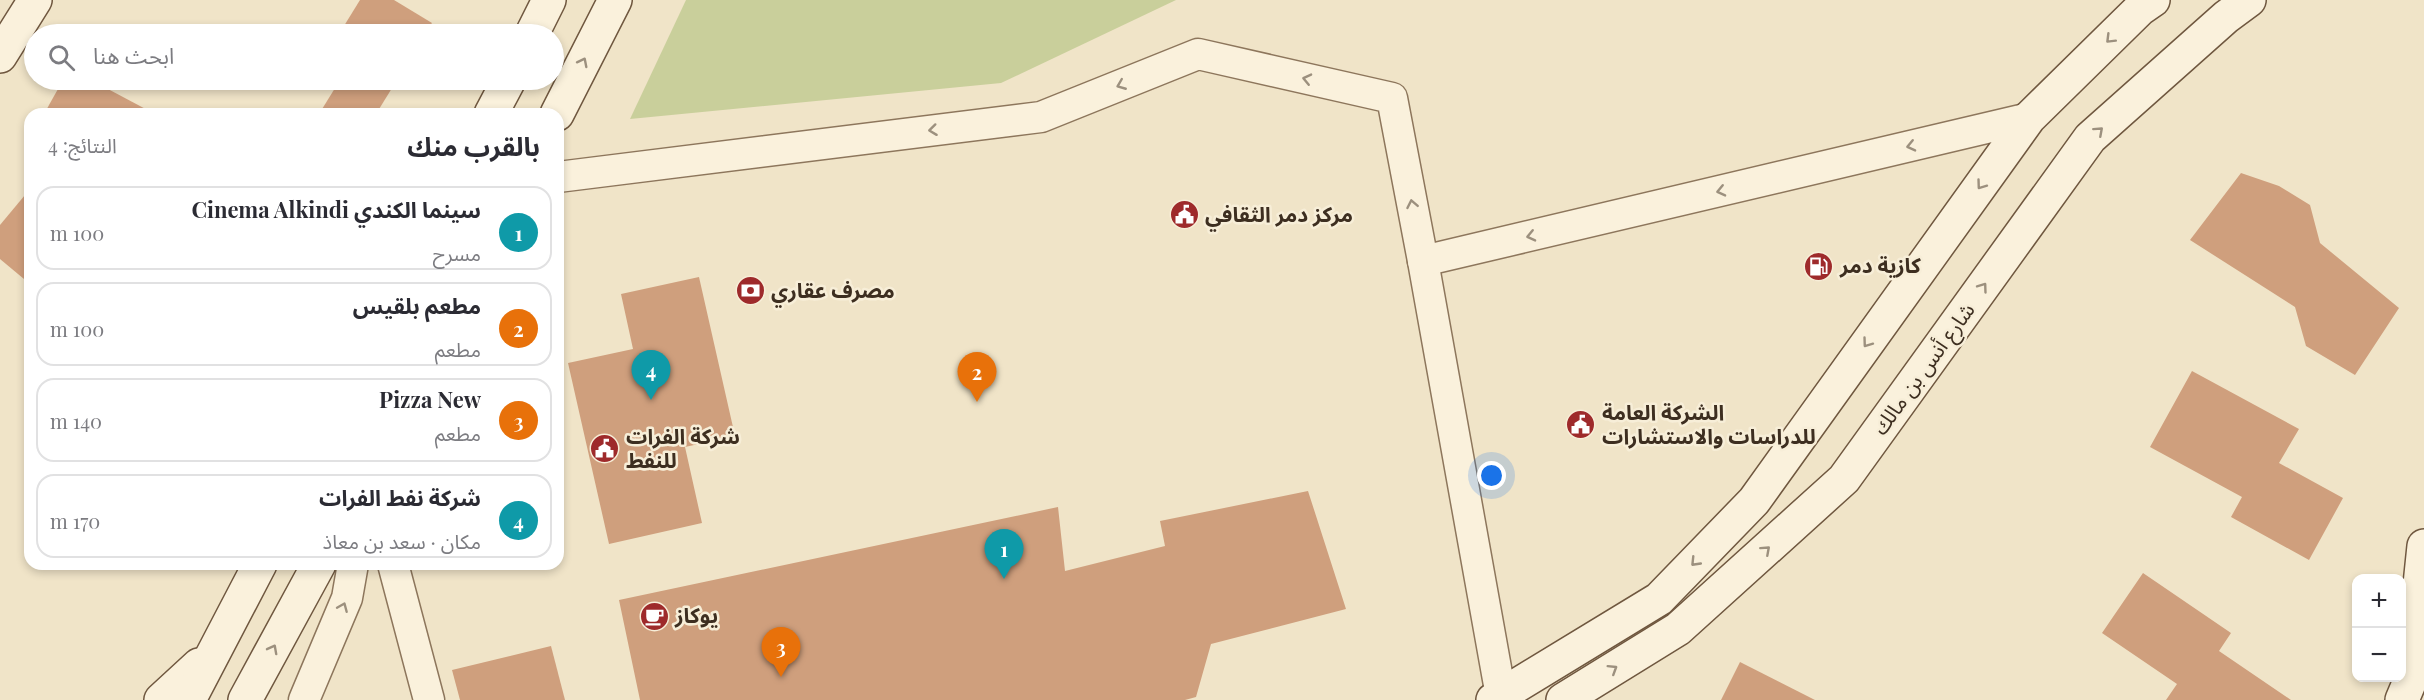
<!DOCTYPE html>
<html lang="ar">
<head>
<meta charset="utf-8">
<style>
  body { margin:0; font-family:"Playfair Display","Noto Sans Arabic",serif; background:#f7f7f7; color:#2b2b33; direction:rtl }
  .controls { position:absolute; right:18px; bottom:18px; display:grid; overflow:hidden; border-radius:12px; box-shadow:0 3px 9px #0003 }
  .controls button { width:54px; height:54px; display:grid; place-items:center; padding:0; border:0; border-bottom:2px solid #e1e1e2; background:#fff; color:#2b2b33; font:30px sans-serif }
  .you { position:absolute; left:1492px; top:476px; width:21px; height:21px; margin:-15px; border:4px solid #fff; border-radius:50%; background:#1a73e8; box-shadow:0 0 0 9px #1a73e833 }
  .badge { display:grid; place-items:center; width:39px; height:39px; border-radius:50%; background:#9e2a2b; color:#fff; font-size:20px; font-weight:700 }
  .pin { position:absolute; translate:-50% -50px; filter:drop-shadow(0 2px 3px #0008) }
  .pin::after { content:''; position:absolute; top:32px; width:21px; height:18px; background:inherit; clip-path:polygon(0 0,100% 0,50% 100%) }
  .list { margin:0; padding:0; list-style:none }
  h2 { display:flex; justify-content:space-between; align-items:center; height:78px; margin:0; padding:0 24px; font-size:26px }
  h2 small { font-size:20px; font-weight:400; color:#7c7c81 }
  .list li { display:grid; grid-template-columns:39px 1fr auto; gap:18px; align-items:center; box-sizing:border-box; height:84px; margin:0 12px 12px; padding:0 12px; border:2px solid #e1e1e2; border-radius:18px }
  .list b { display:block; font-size:22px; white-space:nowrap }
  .list p { margin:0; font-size:20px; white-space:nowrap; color:#7c7c81 }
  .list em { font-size:20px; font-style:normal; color:#7c7c81 }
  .icon { flex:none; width:33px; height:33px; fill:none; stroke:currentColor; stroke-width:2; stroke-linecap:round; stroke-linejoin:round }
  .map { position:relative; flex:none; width:2424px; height:700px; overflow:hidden; direction:ltr }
  .search { position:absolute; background:#fff; box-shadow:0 3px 9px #0003; left:24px; top:24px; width:540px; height:66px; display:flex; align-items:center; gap:15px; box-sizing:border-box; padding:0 21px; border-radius:33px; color:#7c7c81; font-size:22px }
  .panel { position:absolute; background:#fff; box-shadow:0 3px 9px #0003; left:24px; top:108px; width:540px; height:462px; border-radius:18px; direction:rtl }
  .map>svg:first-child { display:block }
  .green { fill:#c9cf9b }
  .building { fill:#cf9f7d }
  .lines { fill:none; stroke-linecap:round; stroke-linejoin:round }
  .street-casing { stroke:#8d765c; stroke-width:33 }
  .secondary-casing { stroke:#6f573f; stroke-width:36 }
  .street { stroke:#faf1dc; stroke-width:30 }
  .secondary { stroke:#faf1dc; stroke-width:33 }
  .oneway { stroke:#9c907e }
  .labels { text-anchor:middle; stroke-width:5; stroke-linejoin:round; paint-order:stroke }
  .poi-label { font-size:21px; font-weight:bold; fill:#3d2e20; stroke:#f7eed8; text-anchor:start }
  .street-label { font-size:21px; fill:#3d2e20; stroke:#f7eed8 }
</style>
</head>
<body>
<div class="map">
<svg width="2424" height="700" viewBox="0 0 2424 700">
  <rect width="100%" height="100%" fill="#f0e4c8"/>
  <path class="green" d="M 686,0 L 1176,0 L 1001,83 L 630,119 Z"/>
  <g class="building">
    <path d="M 360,0 L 394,0 L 432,23 L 424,34 L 339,34 Z"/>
    <path d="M 63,80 L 91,80 L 155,114 L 44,114 Z"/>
    <path d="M 340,80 L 397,80 L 376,114 L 319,114 Z"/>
    <path d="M 2241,173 L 2279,186 L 2310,205 L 2320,243 L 2399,308 L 2355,375 L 2306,346 L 2295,307 L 2190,240 Z"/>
    <path d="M 30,189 L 30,284 L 0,259 L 0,225 Z"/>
    <path d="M 699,277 L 735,436 L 685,447 L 702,523 L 609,544 L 568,363 L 633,349 L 621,294 Z"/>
    <path d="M 2192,371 L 2299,429 L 2279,463 L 2343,498 L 2309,560 L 2231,517 L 2242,497 L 2150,447 Z"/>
    <path d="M 1308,491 L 1346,609 L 1211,644 L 1196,697 L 1185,700 L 640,700 L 619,600 L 1058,507 L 1065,571 L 1165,546 L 1160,521 Z"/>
    <path d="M 2143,573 L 2231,633 L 2219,651 L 2291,700 L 2166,700 L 2177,684 L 2102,633 Z"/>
    <path d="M 551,646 L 565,700 L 460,700 L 452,670 Z"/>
    <path d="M 1740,662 L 1815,700 L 1721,700 Z"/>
  </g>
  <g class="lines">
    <defs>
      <g id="street">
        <path d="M 558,177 L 1041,117 L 1198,54 L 1392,98 L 1423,261 L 1501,696"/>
        <path d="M 1423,261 L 2029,118"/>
        <path d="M 393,564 L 429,700"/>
        <path d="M 304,700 L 347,598 L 353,564"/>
      </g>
      <g id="secondary">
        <path d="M 532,34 L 549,0"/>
        <path d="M 0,56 L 35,0"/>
        <path d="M 491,114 L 509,80"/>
        <path d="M 557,114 L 615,0"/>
        <path d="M 161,700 L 199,665"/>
        <path d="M 189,700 L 260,564"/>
        <path d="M 245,700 L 319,564"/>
        <path d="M 1493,700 L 1659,599 L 1754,501 L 2029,118 L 2140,9 L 2153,0"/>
        <path d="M 1563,700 L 1678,629 L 1844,479 L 2090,138 L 2226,17 L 2249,0"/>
        <path d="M 2402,700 L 2410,681 L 2424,546"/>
      </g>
    </defs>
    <use href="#street" class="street-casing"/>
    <use href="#secondary" class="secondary-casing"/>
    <use href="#street" class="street"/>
    <use href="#secondary" class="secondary"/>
  </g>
  <defs><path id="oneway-chevron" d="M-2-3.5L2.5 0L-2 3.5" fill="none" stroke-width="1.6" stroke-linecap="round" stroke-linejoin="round" transform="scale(1.5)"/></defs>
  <g class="oneway">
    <use href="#oneway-chevron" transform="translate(2110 39) rotate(135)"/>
    <use href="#oneway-chevron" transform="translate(583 62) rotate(-63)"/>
    <use href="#oneway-chevron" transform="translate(1307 79) rotate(-167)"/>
    <use href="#oneway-chevron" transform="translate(1121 85) rotate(158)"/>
    <use href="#oneway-chevron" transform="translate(933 130) rotate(173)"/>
    <use href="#oneway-chevron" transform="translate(2099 131) rotate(-42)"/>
    <use href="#oneway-chevron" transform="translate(1911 146) rotate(167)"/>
    <use href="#oneway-chevron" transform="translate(1981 185) rotate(126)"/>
    <use href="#oneway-chevron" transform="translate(1721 191) rotate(167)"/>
    <use href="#oneway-chevron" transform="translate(1412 204) rotate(-101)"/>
    <use href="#oneway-chevron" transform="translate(1531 236) rotate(167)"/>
    <use href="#oneway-chevron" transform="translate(1983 287) rotate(-54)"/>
    <use href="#oneway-chevron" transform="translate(1867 343) rotate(126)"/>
    <use href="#oneway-chevron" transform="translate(1766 550) rotate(-42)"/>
    <use href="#oneway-chevron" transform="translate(1695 562) rotate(134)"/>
    <use href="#oneway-chevron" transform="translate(343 607) rotate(-67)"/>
    <use href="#oneway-chevron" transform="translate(273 649) rotate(-62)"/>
    <use href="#oneway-chevron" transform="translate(1613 669) rotate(-32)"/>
  </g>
  <defs>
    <symbol id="civic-disc" viewBox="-11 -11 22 22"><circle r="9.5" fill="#9e2a2b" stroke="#f7eed8"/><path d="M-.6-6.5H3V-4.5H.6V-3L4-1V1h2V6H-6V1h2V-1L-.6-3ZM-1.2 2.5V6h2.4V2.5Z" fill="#fff"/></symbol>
    <symbol id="fuel-disc" viewBox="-11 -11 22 22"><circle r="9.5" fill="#9e2a2b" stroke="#f7eed8"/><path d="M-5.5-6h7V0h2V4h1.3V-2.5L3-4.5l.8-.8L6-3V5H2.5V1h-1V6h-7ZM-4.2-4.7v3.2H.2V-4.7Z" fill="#fff"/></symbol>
    <symbol id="bank-disc" viewBox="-11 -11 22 22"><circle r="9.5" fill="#9e2a2b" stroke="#f7eed8"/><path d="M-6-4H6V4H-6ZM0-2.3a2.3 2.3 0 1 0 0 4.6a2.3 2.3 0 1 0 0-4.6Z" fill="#fff"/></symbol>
    <symbol id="cafe-disc" viewBox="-11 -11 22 22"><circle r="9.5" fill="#9e2a2b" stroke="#f7eed8"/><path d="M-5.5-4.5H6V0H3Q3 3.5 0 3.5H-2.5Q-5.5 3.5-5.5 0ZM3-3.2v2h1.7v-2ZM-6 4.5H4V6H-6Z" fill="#fff"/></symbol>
  </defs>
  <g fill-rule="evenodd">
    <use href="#civic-disc" x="1168" y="198" width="33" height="33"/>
    <use href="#fuel-disc" x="1802" y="250" width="33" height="33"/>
    <use href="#bank-disc" x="734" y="274" width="33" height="33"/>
    <use href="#civic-disc" x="1564" y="408" width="33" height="33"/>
    <use href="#civic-disc" x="588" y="432" width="33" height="33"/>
    <use href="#cafe-disc" x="638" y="600" width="33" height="33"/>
  </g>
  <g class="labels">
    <g class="poi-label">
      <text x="1205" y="222">مركز دمر الثقافي</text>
      <text x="1840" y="273">كازية دمر</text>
      <text x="771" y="298">مصرف عقاري</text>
      <text x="1602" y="420">الشركة العامة<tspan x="1602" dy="24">للدراسات والاستشارات</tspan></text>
      <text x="626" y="444">شركة الفرات<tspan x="626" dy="24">للنفط</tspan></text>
      <text x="675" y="623">يوكاز</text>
    </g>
    <g class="street-label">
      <text transform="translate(1924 369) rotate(-54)" y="7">شارع أنس بن مالك</text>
    </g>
  </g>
</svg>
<div class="controls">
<button>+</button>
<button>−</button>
</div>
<div class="you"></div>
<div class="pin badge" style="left:1004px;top:579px;background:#0f9aa8">1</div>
<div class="pin badge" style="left:977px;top:402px;background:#e8710a">2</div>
<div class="pin badge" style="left:781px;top:677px;background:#e8710a">3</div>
<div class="pin badge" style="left:651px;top:400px;background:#0f9aa8">4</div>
<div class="search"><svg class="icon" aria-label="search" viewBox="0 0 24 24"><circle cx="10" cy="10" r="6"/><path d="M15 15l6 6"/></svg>ابحث هنا</div>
<section class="panel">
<h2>بالقرب منك<small>النتائج: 4</small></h2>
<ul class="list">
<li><span class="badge" style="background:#0f9aa8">1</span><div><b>سينما الكندي Cinema Alkindi</b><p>مسرح</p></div><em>100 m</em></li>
<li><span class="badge" style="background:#e8710a">2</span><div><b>مطعم بلقيس</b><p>مطعم</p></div><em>100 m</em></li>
<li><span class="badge" style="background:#e8710a">3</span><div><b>Pizza New</b><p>مطعم</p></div><em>140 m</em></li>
<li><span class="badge" style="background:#0f9aa8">4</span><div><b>شركة نفط الفرات</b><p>مكان · سعد بن معاذ</p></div><em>170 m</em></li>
</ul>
</section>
</div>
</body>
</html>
